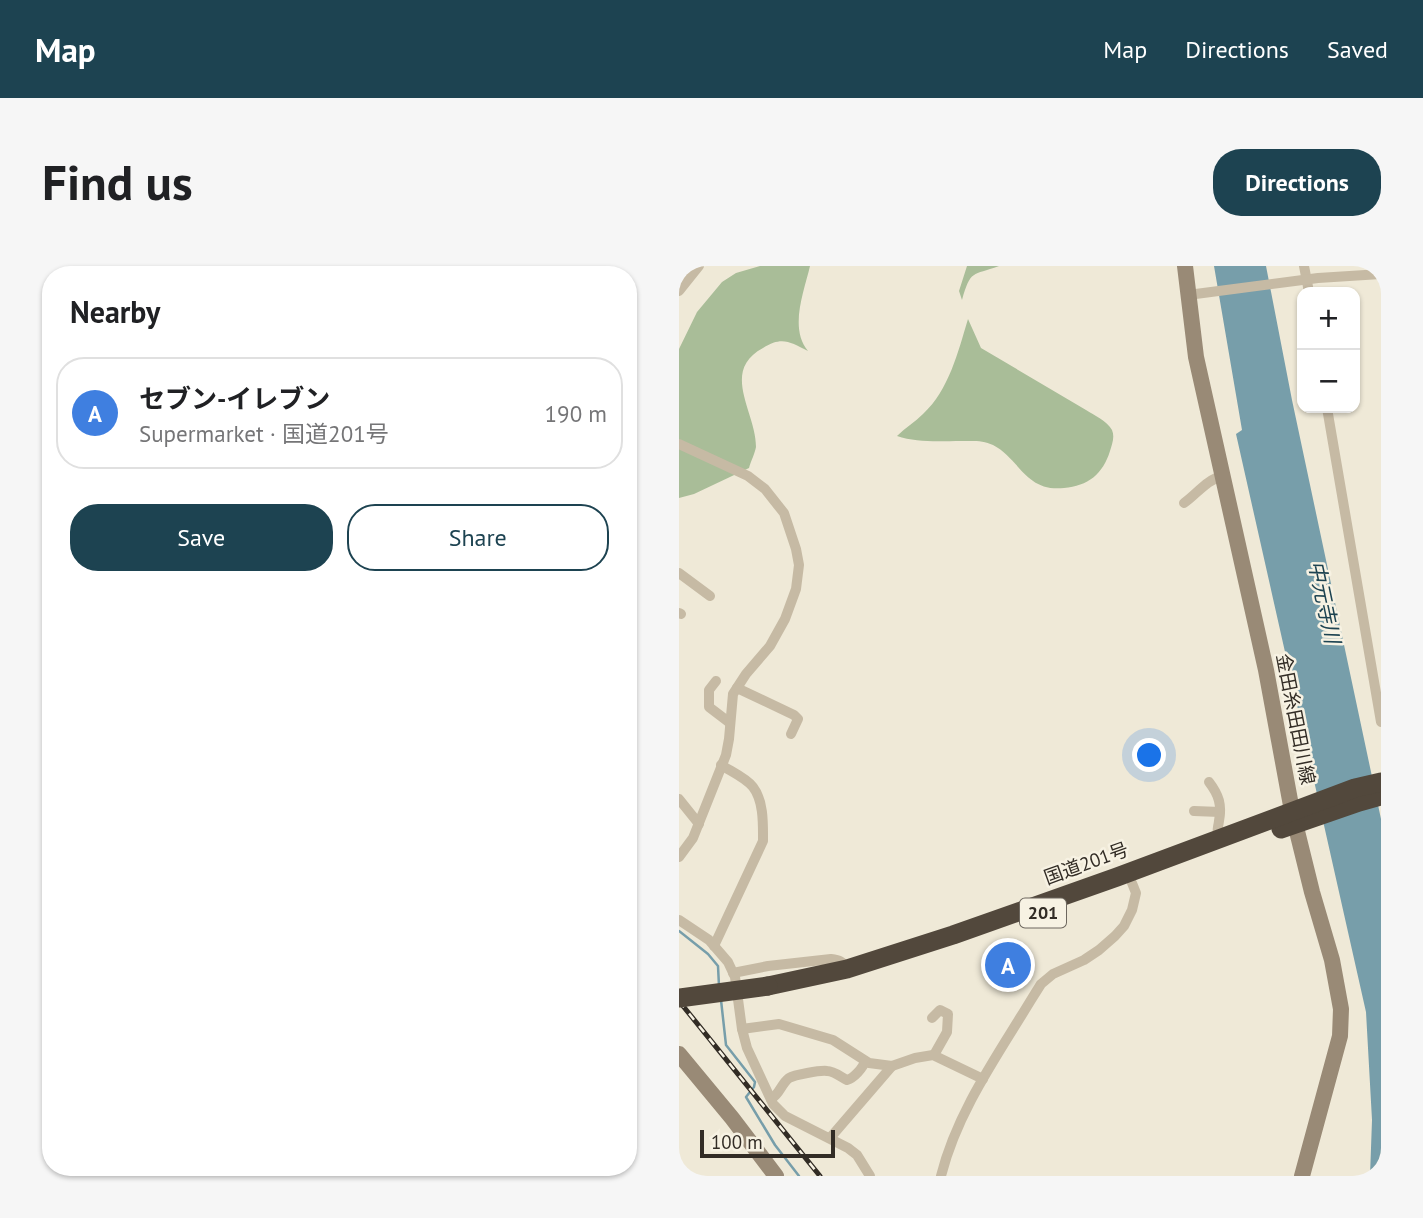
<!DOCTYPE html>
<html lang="en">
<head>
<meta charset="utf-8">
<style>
  body { margin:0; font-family:"PT Sans","Noto Sans JP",sans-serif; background:#f6f6f6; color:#202124 }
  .controls { position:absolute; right:21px; top:21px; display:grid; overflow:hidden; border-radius:14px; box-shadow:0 2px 5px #0004 }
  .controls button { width:63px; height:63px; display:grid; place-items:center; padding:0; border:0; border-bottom:2px solid #e0e0e0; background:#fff; color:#202124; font:35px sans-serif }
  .scale { position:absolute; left:21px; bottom:18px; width:135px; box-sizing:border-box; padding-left:7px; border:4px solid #322c25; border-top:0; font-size:19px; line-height:24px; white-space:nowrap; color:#322c25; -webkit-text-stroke:5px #f7f2e3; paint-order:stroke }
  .you { position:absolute; left:471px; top:490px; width:24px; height:24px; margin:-18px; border:5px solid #fff; border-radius:50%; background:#1a73e8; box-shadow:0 0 0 10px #1a73e833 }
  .badge { display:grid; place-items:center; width:46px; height:46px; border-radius:50%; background:#1d4351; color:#fff; font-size:23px; font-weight:700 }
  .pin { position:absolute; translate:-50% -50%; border:4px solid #fff; box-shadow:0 2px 7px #0006 }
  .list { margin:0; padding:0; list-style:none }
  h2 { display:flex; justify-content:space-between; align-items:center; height:91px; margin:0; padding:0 28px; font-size:30px }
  h2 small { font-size:23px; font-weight:400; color:#757577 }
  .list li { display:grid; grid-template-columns:46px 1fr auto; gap:21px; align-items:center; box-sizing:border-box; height:112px; margin:0 14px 14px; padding:0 14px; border:2px solid #e0e0e0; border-radius:28px }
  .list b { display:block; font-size:26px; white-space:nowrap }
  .list p { margin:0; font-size:23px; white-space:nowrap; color:#757577 }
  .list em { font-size:23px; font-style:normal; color:#757577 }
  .actions { display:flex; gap:14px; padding:21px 28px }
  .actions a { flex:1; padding:16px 0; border:2px solid #1d4351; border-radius:28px; text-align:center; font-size:24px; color:#1d4351 }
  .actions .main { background:#1d4351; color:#fff }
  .map { position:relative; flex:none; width:702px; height:910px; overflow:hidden; border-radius:28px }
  header { display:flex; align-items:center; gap:42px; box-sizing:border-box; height:98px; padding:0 35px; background:#1d4351; color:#fff }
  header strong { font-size:33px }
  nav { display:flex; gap:38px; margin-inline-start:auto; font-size:24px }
  .intro { display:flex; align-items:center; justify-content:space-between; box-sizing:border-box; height:168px; padding:0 42px }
  h1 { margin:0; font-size:49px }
  .button { padding:18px 32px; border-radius:28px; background:#1d4351; color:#fff; font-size:24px; font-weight:700 }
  main { display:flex; gap:42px; padding:0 42px }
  aside { flex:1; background:#fff; border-radius:28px; box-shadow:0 2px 5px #0004 }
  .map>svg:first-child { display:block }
  .green { fill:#a9bd98 }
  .water { fill:#779eaa }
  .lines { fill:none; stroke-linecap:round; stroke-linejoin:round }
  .stream { stroke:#779eaa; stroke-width:2.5 }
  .street { stroke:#c6baa4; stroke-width:10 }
  .secondary { stroke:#998a76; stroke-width:16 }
  .highway { stroke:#52483c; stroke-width:19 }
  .rail-casing { stroke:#322c25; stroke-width:5 }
  .rail { stroke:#f7f2e3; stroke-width:2.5; stroke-dasharray:8; stroke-linecap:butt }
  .highway-bridge { stroke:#52483c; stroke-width:19 }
  .labels { text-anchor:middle; stroke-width:5; stroke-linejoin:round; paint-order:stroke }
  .shield { fill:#f7f2e3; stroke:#6d675e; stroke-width:2 }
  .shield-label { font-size:18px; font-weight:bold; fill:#322c25 }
  .street-label { font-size:19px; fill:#322c25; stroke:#f7f2e3 }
  .water-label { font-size:21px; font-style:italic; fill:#1d4351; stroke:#f7f2e3 }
</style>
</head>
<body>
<header>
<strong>Map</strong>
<nav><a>Map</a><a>Directions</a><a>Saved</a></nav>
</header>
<div class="intro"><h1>Find us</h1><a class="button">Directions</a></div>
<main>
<aside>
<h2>Nearby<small></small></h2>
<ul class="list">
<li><span class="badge" style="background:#3f7fe0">A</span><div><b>セブン-イレブン</b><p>Supermarket · 国道201号</p></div><em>190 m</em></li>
</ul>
<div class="actions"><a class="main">Save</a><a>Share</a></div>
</aside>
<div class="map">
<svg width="702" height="910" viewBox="0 0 702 910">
  <rect width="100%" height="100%" fill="#efe9d7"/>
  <g class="green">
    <path d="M 81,0 L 131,0 C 125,26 110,62 129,85 C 111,76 103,70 84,82 C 41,105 77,146 77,181 C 76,187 72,195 70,202 L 15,228 L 0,232 L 0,83 L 18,46 L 43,16 L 57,7 Z"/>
    <path d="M 288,0 L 320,0 C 293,10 292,3 283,34 L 280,25 Z"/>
    <path d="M 289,53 L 302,82 L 407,144 C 415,149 428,155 433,164 C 436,171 433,178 431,185 C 424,208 409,220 385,222 C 346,226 341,193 314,179 C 304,174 294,175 282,175 C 262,175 238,177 218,170 C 226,162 236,156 244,148 C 270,124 279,86 289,53 Z"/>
  </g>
  <path class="water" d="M 535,0 L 587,0 L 613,134 L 702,553 L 702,910 L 691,910 L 693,854 L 687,746 L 557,168 L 563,164 Z"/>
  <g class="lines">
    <g class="stream">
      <path d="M 0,665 L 29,688 L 39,700 L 40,720"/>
      <path d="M 42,734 L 47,779 L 76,816 L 75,821 L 67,831 L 96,879 L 120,910"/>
    </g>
    <g class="street">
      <path d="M 625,0 L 630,26"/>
      <path d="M 0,25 L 20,0"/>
      <path d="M 509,29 L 639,12 L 702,8"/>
      <path d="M 648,142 L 702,456"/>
      <path d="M 0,178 L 69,210 L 86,223 L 105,247 L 117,283 L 120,299 L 117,323 L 106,353 L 91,380 L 67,408 L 54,428 L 50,473 L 47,489 L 14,572 L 0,591"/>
      <path d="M 505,237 C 518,228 528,213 544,210"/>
      <path d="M 0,307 L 31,330"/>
      <path d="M 0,347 L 2,348"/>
      <path d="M 37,415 L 30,424 L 30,441 L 51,457"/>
      <path d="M 58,422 L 115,449 L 119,453 L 112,468"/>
      <path d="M 530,516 C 540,529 543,539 540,555 C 539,563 537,565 540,573"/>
      <path d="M 0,533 L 20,558"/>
      <path d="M 515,545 L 541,546"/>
      <path d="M 0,654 L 30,674 L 49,696 L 56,711 L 63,763 L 68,782 L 94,838 L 106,850 L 169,882 L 178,889 L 191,910"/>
      <path d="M 35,680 L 84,575 C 84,559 85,535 74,521 C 67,512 53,506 42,499"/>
      <path d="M 54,707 L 89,700 L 152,693 C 160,694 164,695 168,703"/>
      <path d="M 253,752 L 261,744 L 269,748 L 268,766 L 255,789"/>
      <path d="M 63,763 L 100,758 L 154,774 L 190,797 L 213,800 L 236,792 L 254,789 L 304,813"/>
      <path d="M 92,833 C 101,828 102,818 110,812 C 115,809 141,804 148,805 C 155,805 162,811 168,814 C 175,812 184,802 186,795"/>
      <path d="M 151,872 L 213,800"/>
      <path d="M 262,910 C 278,846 318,790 352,734 L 362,718 L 374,708 L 405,694 L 420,684 L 436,670 L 445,660 L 453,644 L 457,627 L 453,617"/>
    </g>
    <g class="secondary">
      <path d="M 506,0 L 517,91 L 587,404 L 613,545 L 633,626 L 653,694 L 662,743 L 661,770 L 623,910"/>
      <path d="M 0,788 L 53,852 L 97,910"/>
    </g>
    <g class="highway">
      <path d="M 602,563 L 680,536 L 702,530"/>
      <path d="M 89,720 L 168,703 L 274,669 L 438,611 L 676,522 L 702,516"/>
    </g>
    <defs>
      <path id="rail" d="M 0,735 L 141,910"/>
    </defs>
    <use href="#rail" class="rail-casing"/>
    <use href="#rail" class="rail"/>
    <path class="highway-bridge" d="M 0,732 L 89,720"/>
  </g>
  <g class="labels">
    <rect class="shield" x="341" y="632.5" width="46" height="29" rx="5"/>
    <g class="shield-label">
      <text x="364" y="653">201</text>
    </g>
    <g class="street-label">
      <text transform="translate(617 453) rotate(79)" y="7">金田糸田田川線</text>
      <text transform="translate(407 597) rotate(-20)" y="7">国道201号</text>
    </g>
    <g class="water-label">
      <text transform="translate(645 336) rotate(78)" y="7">中元寺川</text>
    </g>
  </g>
</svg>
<div class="controls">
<button>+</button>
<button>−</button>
</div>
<div class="scale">100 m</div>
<div class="you"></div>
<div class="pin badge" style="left:329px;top:699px;background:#3f7fe0">A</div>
</div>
</main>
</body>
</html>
